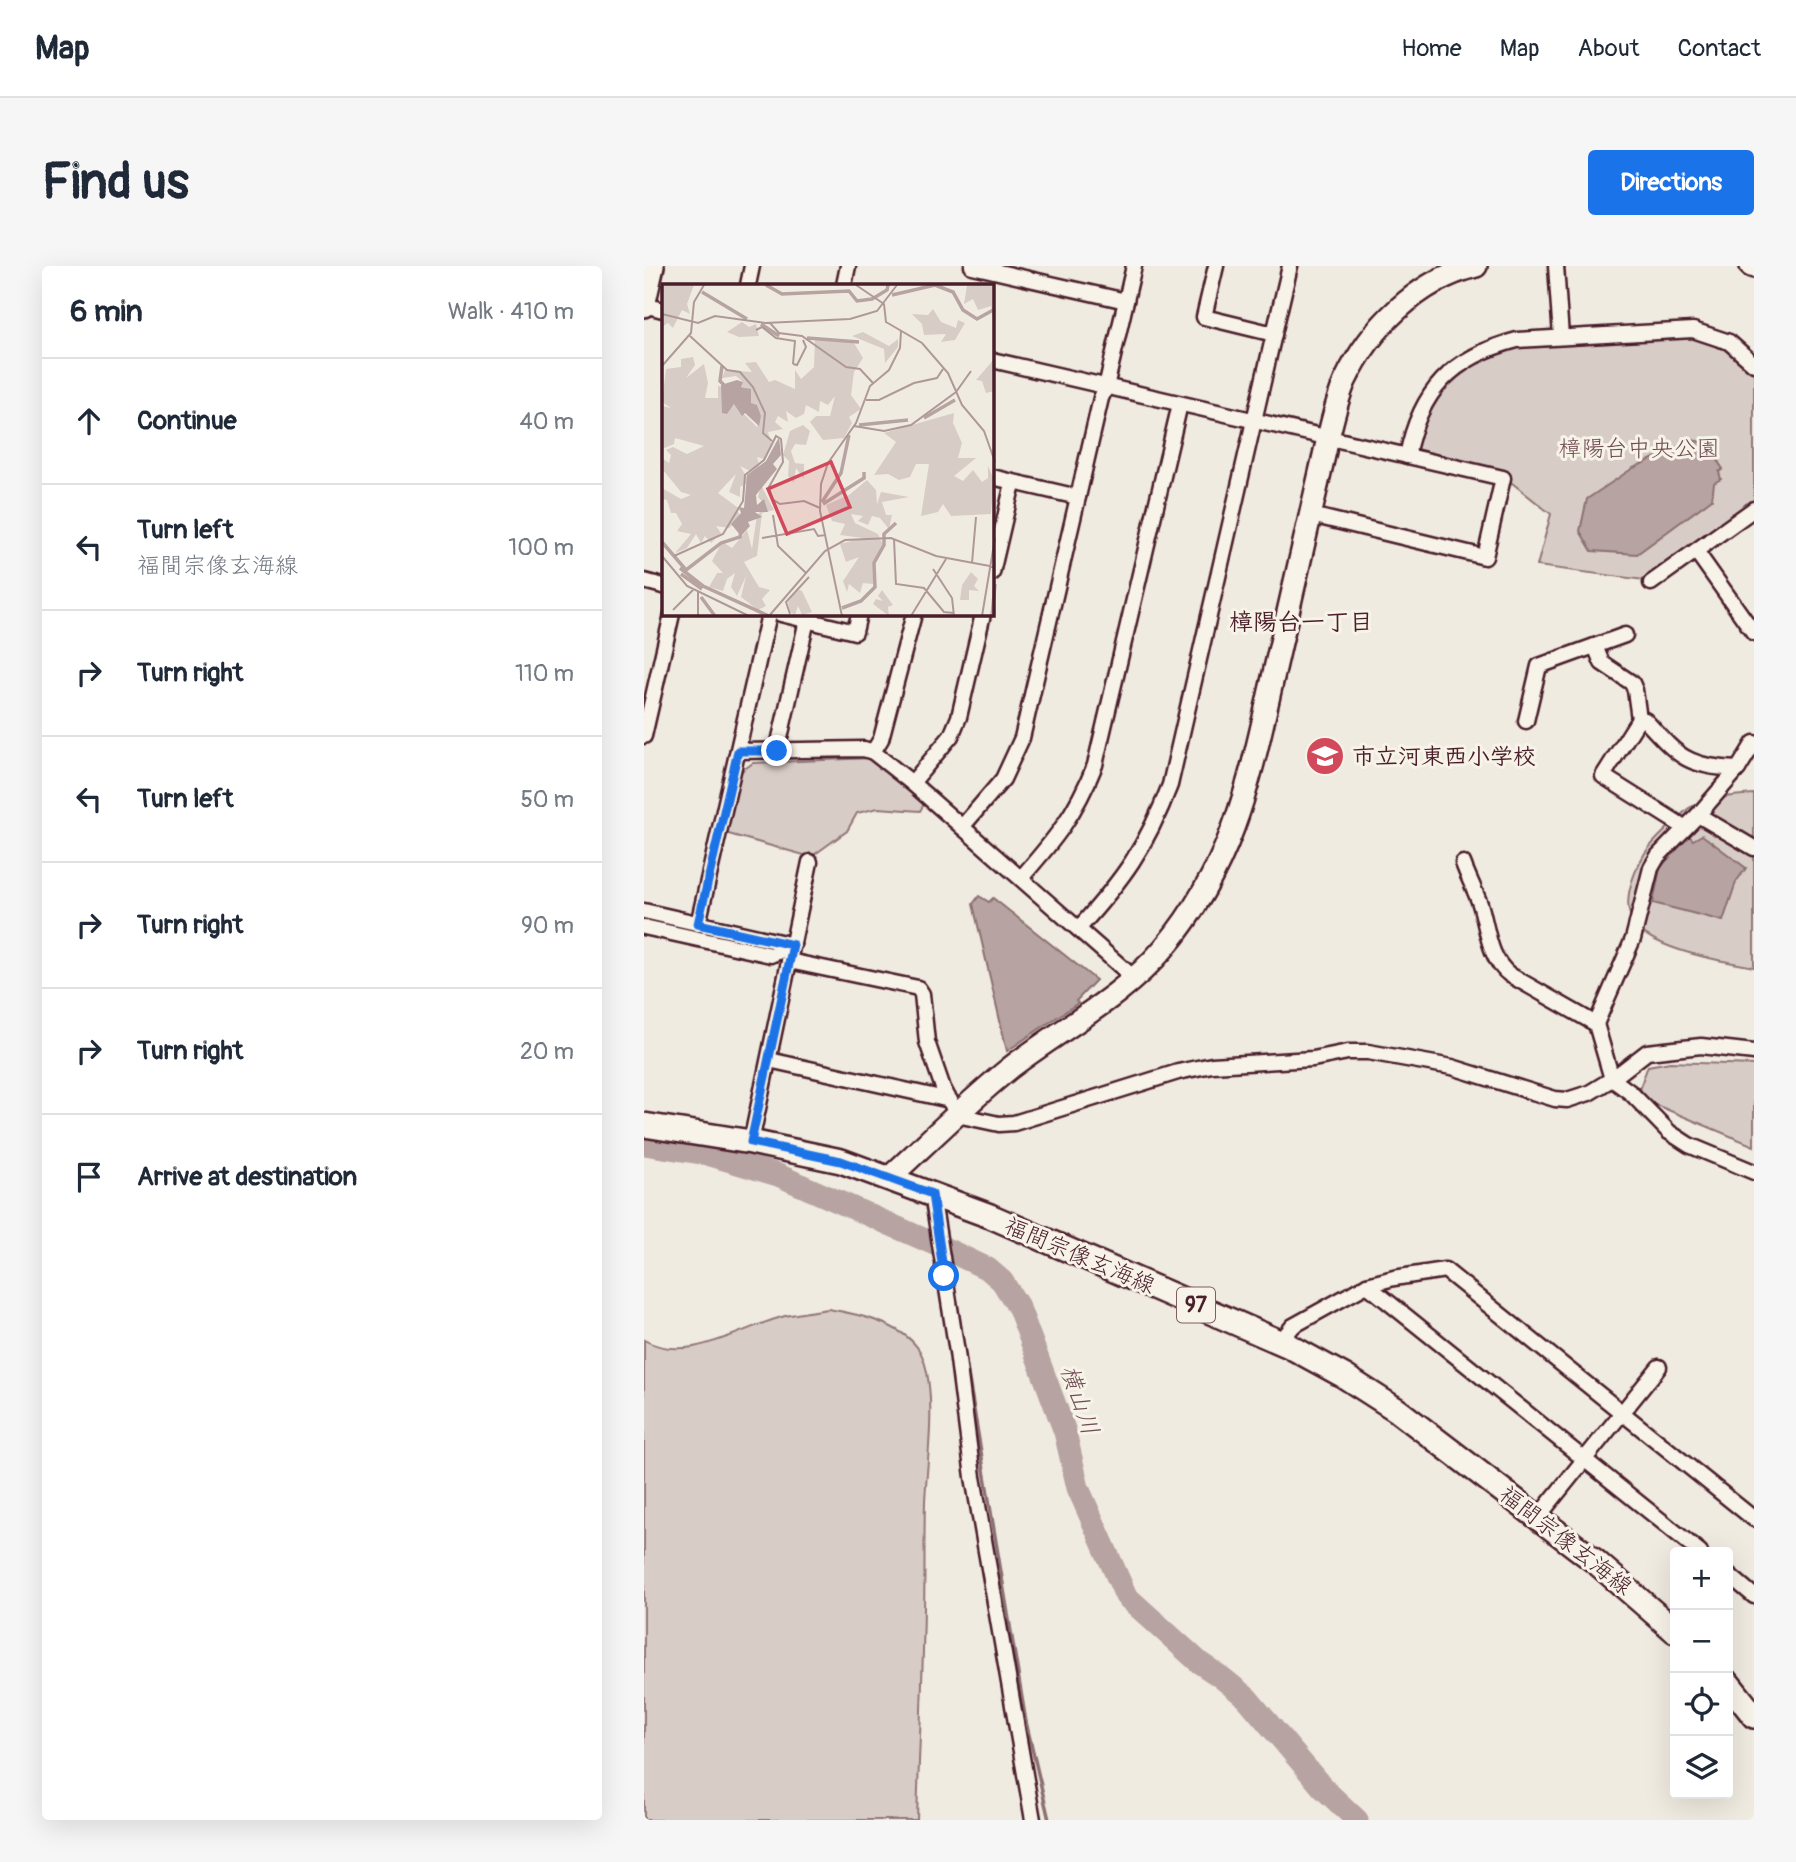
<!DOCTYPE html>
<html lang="en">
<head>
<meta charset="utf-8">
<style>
  body { margin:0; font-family:Pangolin,"Klee One",sans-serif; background:#f6f6f7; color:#1f2937 }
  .controls { position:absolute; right:21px; bottom:21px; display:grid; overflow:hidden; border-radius:7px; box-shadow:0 7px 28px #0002 }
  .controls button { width:63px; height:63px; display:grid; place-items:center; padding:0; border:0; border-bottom:2px solid #e0e1e3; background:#fff; color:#1f2937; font:35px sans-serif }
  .stop { position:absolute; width:21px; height:21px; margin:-16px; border:5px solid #1a73e8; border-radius:50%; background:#fff }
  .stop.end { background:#1a73e8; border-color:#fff; box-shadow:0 2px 7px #0008 }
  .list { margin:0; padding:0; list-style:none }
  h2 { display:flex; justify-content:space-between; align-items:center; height:91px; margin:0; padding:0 28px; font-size:30px }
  h2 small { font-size:23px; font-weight:400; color:#747a83 }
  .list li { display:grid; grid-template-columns:46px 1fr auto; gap:21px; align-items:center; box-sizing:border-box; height:126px; padding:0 28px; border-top:2px solid #e0e1e3 }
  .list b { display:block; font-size:26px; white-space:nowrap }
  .list p { margin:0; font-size:23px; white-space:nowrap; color:#747a83 }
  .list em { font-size:23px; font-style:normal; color:#747a83 }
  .icon { flex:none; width:38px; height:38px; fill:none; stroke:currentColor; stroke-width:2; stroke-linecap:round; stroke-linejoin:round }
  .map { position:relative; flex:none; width:1110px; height:1554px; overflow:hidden; border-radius:7px }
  header { display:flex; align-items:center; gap:42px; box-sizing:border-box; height:98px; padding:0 35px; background:#fff; border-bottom:2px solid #e0e1e3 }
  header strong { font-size:33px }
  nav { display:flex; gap:38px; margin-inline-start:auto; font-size:24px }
  .intro { display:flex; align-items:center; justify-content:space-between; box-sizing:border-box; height:168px; padding:0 42px }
  h1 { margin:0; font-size:49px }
  .button { padding:18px 32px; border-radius:7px; background:#1a73e8; color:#fff; font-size:24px; font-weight:700 }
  main { display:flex; gap:42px; padding:0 42px }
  aside { flex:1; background:#fff; border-radius:7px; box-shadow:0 7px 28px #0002 }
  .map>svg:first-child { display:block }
  .green { fill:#d8cdc6; stroke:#917678; stroke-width:2 }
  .water { fill:#b7a4a2; stroke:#8b6f72; stroke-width:2 }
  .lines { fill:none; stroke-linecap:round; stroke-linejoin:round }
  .stream { stroke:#8b6f72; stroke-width:3.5 }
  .river { stroke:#b7a4a2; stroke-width:23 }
  .street-casing { stroke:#4a1f2b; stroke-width:19 }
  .secondary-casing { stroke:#4a1f2b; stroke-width:26 }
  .primary-casing { stroke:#4a1f2b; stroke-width:28 }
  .street { stroke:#f7f3e8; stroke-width:14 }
  .secondary { stroke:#f7f3e8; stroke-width:21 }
  .primary { stroke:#f7f3e8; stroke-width:23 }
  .route { stroke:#1a73e8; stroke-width:9 }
  .labels { text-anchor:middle; stroke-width:6; stroke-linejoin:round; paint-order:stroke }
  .shield { fill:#f7f3e8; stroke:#7e5f64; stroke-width:2 }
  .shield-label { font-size:21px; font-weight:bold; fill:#4a1f2b }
  .park-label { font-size:23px; fill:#6e4a52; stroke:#f7f3e8 }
  .poi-label { font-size:23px; font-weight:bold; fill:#4a1f2b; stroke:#f7f3e8; text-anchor:start }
  .street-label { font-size:23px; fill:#4a1f2b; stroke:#f7f3e8 }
  .neighbourhood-label { font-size:24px; font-weight:bold; fill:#4a1f2b; stroke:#f7f3e8 }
  .water-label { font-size:24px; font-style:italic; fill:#704e55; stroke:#f7f3e8 }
  .inset-river { fill:none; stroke:#b7a4a2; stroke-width:3.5 }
  .inset-road { fill:none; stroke:#ae9998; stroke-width:2 }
  .view { fill:#d1495b; fill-opacity:0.15; stroke:#d1495b; stroke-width:3.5 }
  .inset-edge { fill:none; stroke:#4a1f2b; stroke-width:3.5 }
</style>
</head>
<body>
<header>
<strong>Map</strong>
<nav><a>Home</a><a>Map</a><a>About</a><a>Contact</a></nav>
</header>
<div class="intro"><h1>Find us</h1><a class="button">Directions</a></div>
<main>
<aside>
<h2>6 min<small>Walk · 410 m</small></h2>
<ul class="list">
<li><svg class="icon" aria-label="ahead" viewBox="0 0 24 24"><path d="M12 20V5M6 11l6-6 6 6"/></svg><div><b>Continue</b></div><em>40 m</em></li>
<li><svg class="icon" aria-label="left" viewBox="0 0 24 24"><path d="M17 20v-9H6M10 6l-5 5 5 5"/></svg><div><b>Turn left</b><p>福間宗像玄海線</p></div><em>100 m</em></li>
<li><svg class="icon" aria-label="right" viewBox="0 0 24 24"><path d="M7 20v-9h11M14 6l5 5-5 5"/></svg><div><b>Turn right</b></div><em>110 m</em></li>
<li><svg class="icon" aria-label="left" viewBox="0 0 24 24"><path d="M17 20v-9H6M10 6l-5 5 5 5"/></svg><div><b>Turn left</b></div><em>50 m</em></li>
<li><svg class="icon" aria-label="right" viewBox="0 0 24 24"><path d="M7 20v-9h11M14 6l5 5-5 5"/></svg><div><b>Turn right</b></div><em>90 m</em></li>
<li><svg class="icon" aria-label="right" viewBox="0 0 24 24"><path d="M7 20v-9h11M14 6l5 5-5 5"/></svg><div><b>Turn right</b></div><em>20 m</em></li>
<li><svg class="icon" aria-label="arrive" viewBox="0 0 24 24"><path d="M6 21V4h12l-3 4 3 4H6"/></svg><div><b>Arrive at destination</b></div></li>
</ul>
</aside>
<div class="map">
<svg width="1110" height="1554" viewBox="0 0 1110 1554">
  <rect width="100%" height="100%" fill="#f0ebe0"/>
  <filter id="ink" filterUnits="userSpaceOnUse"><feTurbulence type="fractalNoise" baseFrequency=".0143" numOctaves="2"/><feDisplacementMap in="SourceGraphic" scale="14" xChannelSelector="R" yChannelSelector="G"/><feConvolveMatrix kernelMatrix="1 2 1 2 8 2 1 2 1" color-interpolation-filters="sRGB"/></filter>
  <g filter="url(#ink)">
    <g class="green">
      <path d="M 1046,69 C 1075,79 1091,83 1110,108 L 1110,236 L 1000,314 L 893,300 L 907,248 L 853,205 L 773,187 L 770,181 L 783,144 L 811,109 L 838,91 L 876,79 Z"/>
      <path d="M 228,492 L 281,536 L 276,545 L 234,542 L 213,547 L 203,565 L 167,591 L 81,567 L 95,507 L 109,497 Z"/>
      <path d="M 1110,528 L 1110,701 C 1079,695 1016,685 994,662 C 974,642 989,607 1001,587 C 1009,575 1021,565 1031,555 C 1036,551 1041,544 1047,541 C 1065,531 1090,530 1110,528 Z"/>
      <path d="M 1026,796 L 1110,799 L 1110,880 L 1017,841 L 999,831 L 996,821 L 1004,800 Z"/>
      <path d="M 184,1043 C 215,1048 267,1059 279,1092 C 293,1130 283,1195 281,1235 C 280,1271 281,1306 280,1342 C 279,1412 275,1483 273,1554 L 0,1554 L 0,1074 C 44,1099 98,1061 141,1050 C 155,1047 170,1045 184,1043 Z"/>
    </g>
    <g class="water">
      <path d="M 1048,174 L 1061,177 L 1074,191 L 1075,197 L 1079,203 L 1075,206 L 1077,213 L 1070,217 L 1068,233 L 993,288 L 948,285 L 936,265 L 943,233 L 989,202 Z"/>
      <path d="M 1058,569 L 1102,602 L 1092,616 L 1079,655 L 1009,637 L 1016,602 L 1045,570 L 1049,574 Z"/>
      <path d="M 335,630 L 345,636 L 349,632 L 452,714 L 432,735 L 434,737 L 363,785 L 329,638 Z"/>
    </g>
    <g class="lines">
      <g class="stream">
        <path d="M 304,984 L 318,1070"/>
        <path d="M 320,1084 L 382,1456 L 405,1554"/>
      </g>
      <path class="river" d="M 0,878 L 63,888 L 134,909 L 304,984 L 344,1003 L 358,1015 L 375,1042 L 421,1166 L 434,1222 L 482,1330 L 556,1397 L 577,1411 L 603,1432 L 679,1522 L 713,1554"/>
      <defs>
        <g id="street">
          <path d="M 328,0 L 482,35"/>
          <path d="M 912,0 L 917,71"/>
          <path d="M 104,19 L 108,0"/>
          <path d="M 200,19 L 204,0"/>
          <path d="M 0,39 L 19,44"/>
          <path d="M 630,68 L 646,0"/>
          <path d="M 348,94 L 859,212 L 841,291 L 667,249"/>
          <path d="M 763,190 C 776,125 808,91 873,74 L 1049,64 L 1085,76 L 1110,98"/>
          <path d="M 348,211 L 434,231"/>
          <path d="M 1052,285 L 1110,367"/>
          <path d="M 348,307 L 369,217"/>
          <path d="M 0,315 L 19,320"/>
          <path d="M 1007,317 L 1110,243"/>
          <path d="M 137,348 L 211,366 L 215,348"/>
          <path d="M 951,380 L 958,397 L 988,417 L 991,424 L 995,453"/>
          <path d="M 882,455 L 895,400 L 981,369"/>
          <path d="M 0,470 L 28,348"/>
          <path d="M 94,485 L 220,483 L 229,486 L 268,517 L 490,712"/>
          <path d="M 133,485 L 163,354"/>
          <path d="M 229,486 L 237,473 L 270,348"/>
          <path d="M 268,517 L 307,470 L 315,451 L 339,348"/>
          <path d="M 1054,549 L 1110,582"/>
          <path d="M 318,561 L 359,513 L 378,472 L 457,132 L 462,121 L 490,0"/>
          <path d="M 1040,561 L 959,510 L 995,453 L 1001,454 C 1036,492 1042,500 1094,503"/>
          <path d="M 819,597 C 824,611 831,624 836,638 C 844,663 844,692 866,709 L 952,758 L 968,813 L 987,827 L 1025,866 L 1045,879 L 1110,906"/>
          <path d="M 377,612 C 412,572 431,549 451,499 L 536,138"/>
          <path d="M 0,645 L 149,679"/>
          <path d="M 54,658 L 125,348"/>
          <path d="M 0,661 L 127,689 L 149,679"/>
          <path d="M 435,662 C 479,613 502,582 526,519 L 630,68 L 560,51 L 572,0"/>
          <path d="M 145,695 L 274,722 L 278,728 L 283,776 L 299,822 L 313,849 L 355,858 L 370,857 L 534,806 L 568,799 L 669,793 L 704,786 L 724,786 L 808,801 L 911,833 L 923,834 L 945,827 L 968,813 L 1003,786 L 1057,780 L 1110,786"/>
          <path d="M 952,758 L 989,673 L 1007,602 L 1014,590 L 1054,549 L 1094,503 L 1110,477"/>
          <path d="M 125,794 L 306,834"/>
          <path d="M 107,876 L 166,596"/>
          <path d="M 288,928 L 313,1086 L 329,1211 L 389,1554"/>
          <path d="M 723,1019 L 1056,1286"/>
          <path d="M 636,1076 L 649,1060 L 723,1019 L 750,1012 L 801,1004 L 1110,1253"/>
          <path d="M 894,1251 L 1015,1101"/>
          <path d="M 1084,1308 L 1110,1330"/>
        </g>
        <g id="secondary">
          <path d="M 1107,0 L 1110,1"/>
          <path d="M 0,40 L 9,0"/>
          <path d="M 245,912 C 285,875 324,836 366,802 C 418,762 478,732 520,682 C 594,594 608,502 633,394 C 650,320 667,246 684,172 C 689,153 693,133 701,115 C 726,62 774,14 832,0"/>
        </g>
        <g id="primary">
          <path d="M 0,859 L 107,876 L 197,895 L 346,950 L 645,1080 L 700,1110 L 753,1144 L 952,1296 L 1031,1365"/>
          <path d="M 1084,1417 L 1110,1450"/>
        </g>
      </defs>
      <use href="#street" class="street-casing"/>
      <use href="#secondary" class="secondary-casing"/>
      <use href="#primary" class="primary-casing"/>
      <use href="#street" class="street"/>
      <use href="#secondary" class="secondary"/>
      <use href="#primary" class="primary"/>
    </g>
  </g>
  <g class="lines" filter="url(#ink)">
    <path class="route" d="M 133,485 L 94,485 L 54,658 L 149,679 L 107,876 L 197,895 L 288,928 L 300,1010"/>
  </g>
  <defs>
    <symbol id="school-disc" viewBox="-11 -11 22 22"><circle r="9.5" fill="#d1495b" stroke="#f7f3e8"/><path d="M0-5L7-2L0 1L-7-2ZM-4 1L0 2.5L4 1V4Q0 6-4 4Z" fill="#fff"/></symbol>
  </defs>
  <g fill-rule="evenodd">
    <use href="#school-disc" x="659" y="468" width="44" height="44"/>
  </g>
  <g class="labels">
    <rect class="shield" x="533" y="1021.5" width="38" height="35" rx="5"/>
    <g class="shield-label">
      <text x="552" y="1046">97</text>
    </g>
    <g class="park-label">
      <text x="995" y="190">樟陽台中央公園</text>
    </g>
    <g class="poi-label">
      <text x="708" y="498">市立河東西小学校</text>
    </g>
    <g class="street-label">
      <text transform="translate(436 989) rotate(23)" y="8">福間宗像玄海線</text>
      <text transform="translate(922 1274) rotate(38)" y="8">福間宗像玄海線</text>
    </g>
    <g class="neighbourhood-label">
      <text x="657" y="364">樟陽台一丁目</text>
    </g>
    <g class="water-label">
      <text transform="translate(436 1134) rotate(71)" y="8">横山川</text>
    </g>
  </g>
  <g transform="translate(18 18)">
    <rect width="332" height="332" fill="#f0ebe0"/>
    <path d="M 0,1 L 32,1 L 25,20 L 28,30 L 20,26 L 11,44 L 6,39 L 0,43 ZM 305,1 L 332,1 L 332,41 L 329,22 L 316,26 L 311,15 L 302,20 ZM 271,25 L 279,38 L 294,44 L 296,36 L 303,39 L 293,56 L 279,58 L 284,50 L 262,51 L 260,40 L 250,30 L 266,31 ZM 80,38 L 87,43 L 94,40 L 97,52 L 77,53 L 65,48 ZM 201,48 L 227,62 L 236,55 L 236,63 L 223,79 L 222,65 L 190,52 ZM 167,54 L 192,59 L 201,74 L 192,88 L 189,111 L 199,125 L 187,133 L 190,139 L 182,154 L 161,156 L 148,138 L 154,132 L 168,132 L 173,112 L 166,121 L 158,117 L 157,128 L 144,121 L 142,130 L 134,134 L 124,127 L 126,138 L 116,132 L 113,138 L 121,145 L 106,148 L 110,162 L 102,175 L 95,173 L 98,184 L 94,190 L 78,182 L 88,198 L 78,203 L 78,213 L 67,208 L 74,190 L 56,209 L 79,226 L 74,226 L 80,233 L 67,244 L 54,242 L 59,249 L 49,259 L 43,252 L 39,259 L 34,250 L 25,264 L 13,269 L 29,250 L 15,247 L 20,240 L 14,229 L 9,229 L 5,216 L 0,215 L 0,204 L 19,215 L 29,211 L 19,208 L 0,185 L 0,174 L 7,179 L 9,171 L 4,166 L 11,163 L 25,170 L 42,162 L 13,154 L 12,160 L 0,165 L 0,122 L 9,124 L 0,118 L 4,85 L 19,83 L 19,75 L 31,73 L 33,81 L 24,94 L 42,80 L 46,99 L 43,114 L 56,114 L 56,102 L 60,103 L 61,128 L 64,130 L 72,120 L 95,143 L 99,132 L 89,119 L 88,105 L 78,102 L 81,98 L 74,92 L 60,94 L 63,86 L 90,88 L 83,79 L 94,78 L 107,98 L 113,96 L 133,105 L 133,86 L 139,95 L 152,83 L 153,56 ZM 332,75 L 332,107 L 324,109 L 320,97 L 314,96 ZM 292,129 L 291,139 L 300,159 L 296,174 L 314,174 L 292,192 L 301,197 L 311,186 L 320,198 L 326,194 L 326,182 L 332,195 L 329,230 L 289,232 L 281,220 L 276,228 L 259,232 L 267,180 L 254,180 L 248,193 L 237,196 L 226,190 L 212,191 L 234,158 L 222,149 ZM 141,141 L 148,147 L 144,161 L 133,160 L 129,167 L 133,179 L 142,180 L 142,195 L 134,184 L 132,199 L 126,192 L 127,177 L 121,171 L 128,147 ZM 205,196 L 214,206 L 215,220 L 219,208 L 247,213 L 220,218 L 224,231 L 230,231 L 227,245 L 218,234 L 210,232 L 206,241 L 196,237 L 201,232 L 189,230 L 193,239 L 216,250 L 221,261 L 211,279 L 211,300 L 201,299 L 198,309 L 187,300 L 185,308 L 181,297 L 197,273 L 184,278 L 178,260 L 201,254 L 178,251 L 183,240 L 170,237 L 164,221 L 187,211 ZM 99,201 L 112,226 L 100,229 L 95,272 L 82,278 L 97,303 L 108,306 L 100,315 L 104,322 L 96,326 L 79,313 L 84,292 L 75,312 L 69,303 L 73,289 L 65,295 L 61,307 L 47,303 L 55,289 L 61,289 L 50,277 L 58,262 L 62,259 L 70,264 L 85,246 L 90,265 L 95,231 L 104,222 L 96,213 ZM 309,288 L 316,295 L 312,302 L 317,307 L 307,306 L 307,316 L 298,316 L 300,301 ZM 135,305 L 140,307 L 150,328 L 140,331 L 136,322 L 133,331 L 128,328 L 126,318 ZM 220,306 L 231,321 L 226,323 L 227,332 L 211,320 L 214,315 L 221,317 L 216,312 Z" fill="#d8cdc6"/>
    <path d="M 75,96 L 81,98 L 79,103 L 89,105 L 89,119 L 95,121 L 99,132 L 97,142 L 83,129 L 80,132 L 72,120 L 65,130 L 60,129 L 59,101 ZM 117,153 L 119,171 L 111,180 L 115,185 L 94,211 L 95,221 L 102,215 L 106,228 L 93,228 L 100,233 L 86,238 L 88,242 L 79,252 L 69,240 L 79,229 L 77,223 L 82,224 L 85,191 L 104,177 Z" fill="#b7a4a2"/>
    <path class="inset-river" d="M 104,1 L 120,10 L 187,7 L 195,17 L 210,15 L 225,6 L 226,1M 40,8 L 85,35M 230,11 L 273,1 L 291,8 L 301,26 L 315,35 L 333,25M 99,40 L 117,52M 145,54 L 197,58M 60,82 L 58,97 L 64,103M 262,134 L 293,116M 197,141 L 246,136M 160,218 L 179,189 L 187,151M 161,220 L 202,194 L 202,188M 0,258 L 24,286 L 59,259 L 78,253 L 79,246M 18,284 L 41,302 L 107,332M 19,290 L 40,305M 39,313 L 53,332M 180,324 L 199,317 L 213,303 L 212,279 L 222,261 L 222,250 L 234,239M 330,332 L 333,300"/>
    <path class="inset-road" d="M 194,1 L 222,20 L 224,38 L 260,59 L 286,89 L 300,121 L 322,147 L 333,178M 0,30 L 36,39 L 53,32 L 103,39 L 188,35 L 215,27 L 235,1M 108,39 L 117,49 L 140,52 L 184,83 L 198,85 L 211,99M 94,46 L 100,43 L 114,54 L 133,57 L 131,80M 28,52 L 65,86 L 78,88 L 91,103 L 103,129 L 101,149 L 110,157M 131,80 L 135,81 L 144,63 L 141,56M 0,82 L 29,49 L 32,18 L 42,1M 204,116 L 217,116 L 252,99 L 275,94 L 281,85M 192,142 L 222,147 L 249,141 L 294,108 L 309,87M 111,231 L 116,262 L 144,289M 100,254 L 152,245 L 156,252 L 164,251M 232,255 L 234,300 L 262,304 L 282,328 L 292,329M 0,272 L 25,302 L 87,332M 12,272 L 61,250 L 81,217 L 83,191 L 102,176 L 114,152 L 119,155 L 121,178 L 107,203 L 110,215 L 118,220 L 142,217 L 158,224M 310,279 L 314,233M 271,285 L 290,314 L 292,332M 36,308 L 36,332M 11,326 L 31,306M 128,330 L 124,318 L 147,293M 107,332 L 163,267 L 183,256 L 229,254 L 274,272 L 333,283M 180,332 L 158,227 L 159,200 L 166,179 L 194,139 L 208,102 L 227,86 L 238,64 L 239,47M 249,332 L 284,275M 320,332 L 333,254"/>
    <path class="view" d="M 169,178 L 188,223 L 125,250 L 106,205 Z"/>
    <rect width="332" height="332" class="inset-edge"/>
  </g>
</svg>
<div class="controls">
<button>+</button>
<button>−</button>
<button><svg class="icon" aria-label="locate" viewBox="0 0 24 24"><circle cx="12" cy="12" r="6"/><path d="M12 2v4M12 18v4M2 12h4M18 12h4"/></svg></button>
<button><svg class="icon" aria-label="layers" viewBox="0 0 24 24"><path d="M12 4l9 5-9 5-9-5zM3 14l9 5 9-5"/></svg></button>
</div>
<div class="stop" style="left:300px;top:1010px"></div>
<div class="stop end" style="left:133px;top:485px"></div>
</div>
</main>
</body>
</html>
